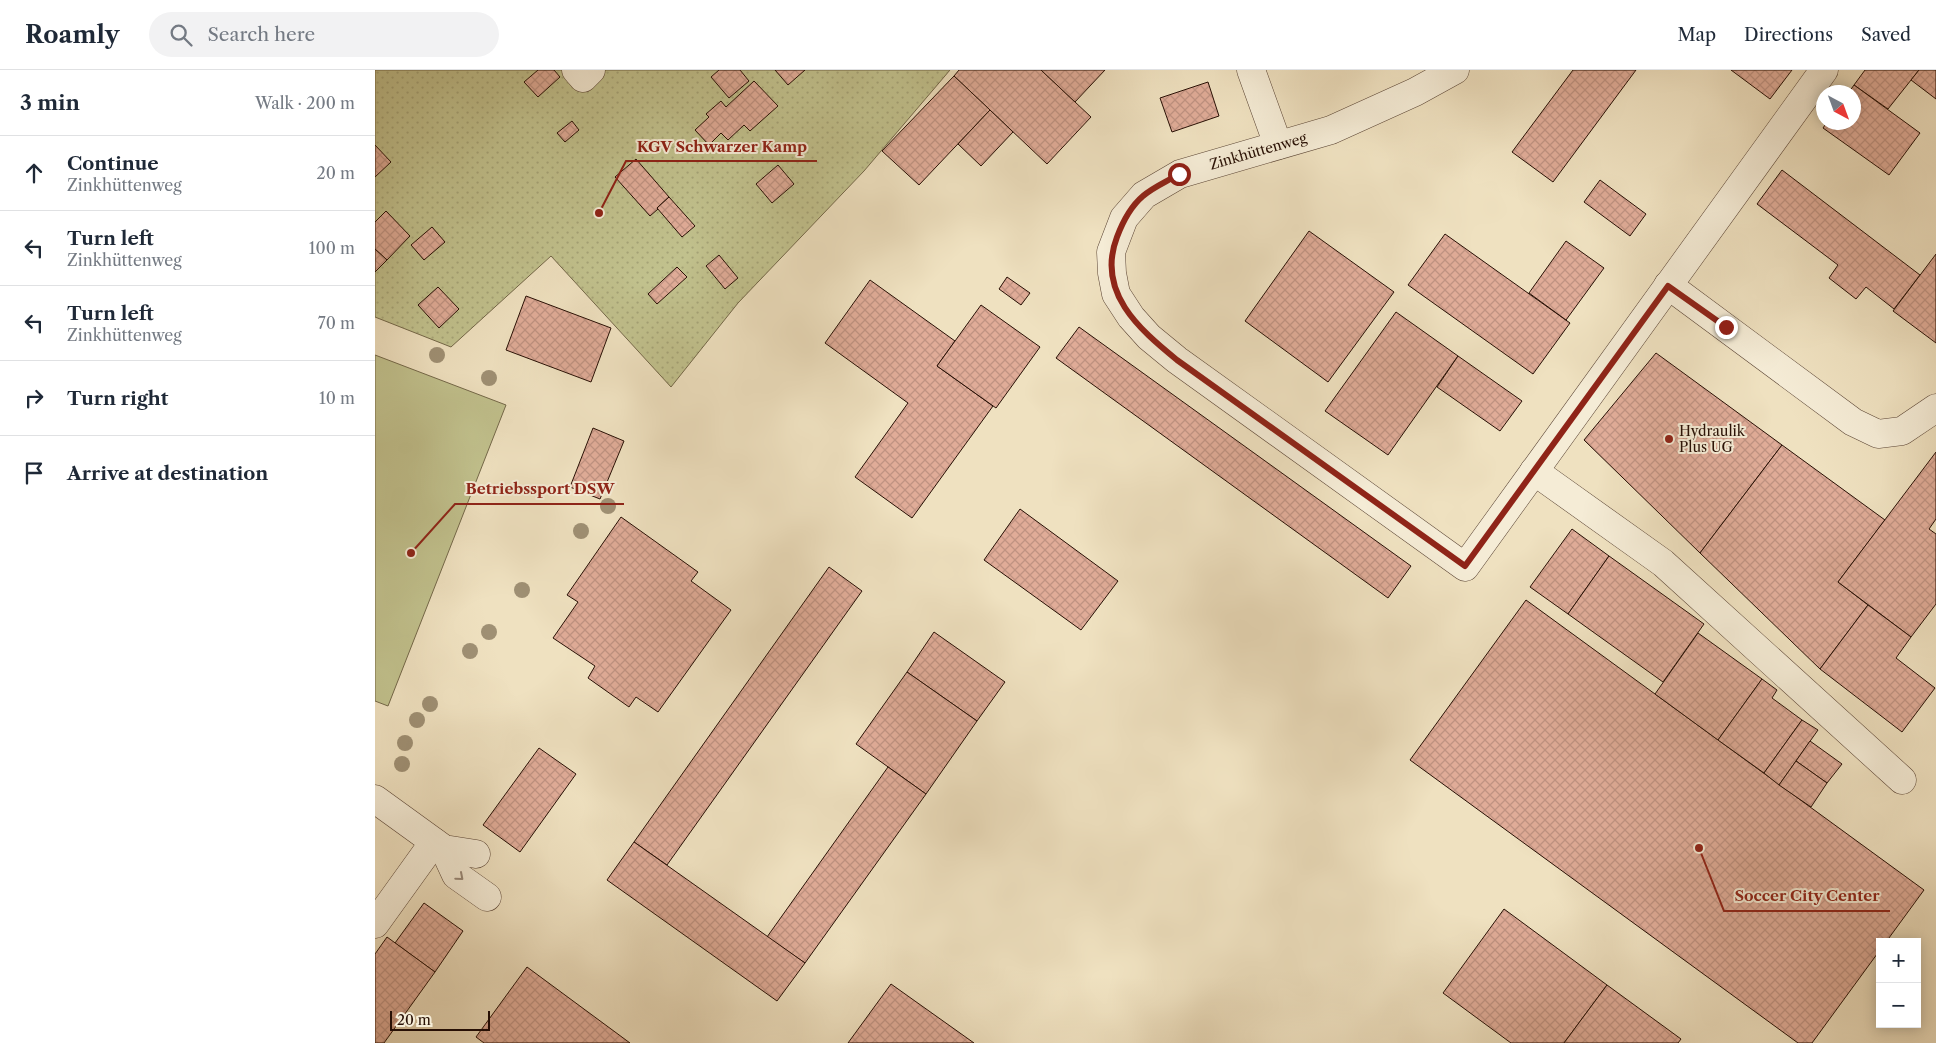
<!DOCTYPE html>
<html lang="en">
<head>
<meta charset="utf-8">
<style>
  body { margin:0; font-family:"Libre Caslon Text",serif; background:#f2f2f3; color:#1f2937 }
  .controls { position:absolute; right:15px; bottom:15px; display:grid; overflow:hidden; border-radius:0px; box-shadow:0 2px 12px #0003 }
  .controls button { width:45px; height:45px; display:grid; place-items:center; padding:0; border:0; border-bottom:1px solid #e0e1e3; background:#fff; color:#1f2937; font:25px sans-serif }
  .compass { position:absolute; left:1441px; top:15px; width:45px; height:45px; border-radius:50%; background:#fff; box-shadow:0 2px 12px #0003; rotate:139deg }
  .scale { position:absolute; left:15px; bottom:12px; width:100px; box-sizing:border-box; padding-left:5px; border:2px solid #281005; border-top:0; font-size:14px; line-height:18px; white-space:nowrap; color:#281005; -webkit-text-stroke:4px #f5ecd6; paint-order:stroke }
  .stop { position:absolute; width:15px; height:15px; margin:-11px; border:4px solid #8f2418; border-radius:50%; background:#fff }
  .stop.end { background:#8f2418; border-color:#fff; box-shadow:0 1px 5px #0008 }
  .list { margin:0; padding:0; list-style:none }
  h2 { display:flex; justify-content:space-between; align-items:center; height:65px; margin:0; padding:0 20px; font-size:21px }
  h2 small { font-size:16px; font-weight:400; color:#747a83 }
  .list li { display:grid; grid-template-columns:32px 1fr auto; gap:15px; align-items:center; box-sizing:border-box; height:75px; padding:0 20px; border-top:1px solid #e0e1e3 }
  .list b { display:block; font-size:19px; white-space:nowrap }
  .list p { margin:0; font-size:16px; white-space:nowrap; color:#747a83 }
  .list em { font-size:16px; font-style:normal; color:#747a83 }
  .icon { flex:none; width:28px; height:28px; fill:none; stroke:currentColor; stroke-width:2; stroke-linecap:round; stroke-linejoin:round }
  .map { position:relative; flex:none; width:1561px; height:973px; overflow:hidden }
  header { display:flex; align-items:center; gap:30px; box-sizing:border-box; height:70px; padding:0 25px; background:#fff; border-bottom:1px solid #e0e1e3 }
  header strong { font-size:24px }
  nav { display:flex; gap:28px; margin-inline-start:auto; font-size:18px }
  .search { width:350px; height:45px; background:#f2f2f3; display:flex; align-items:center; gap:12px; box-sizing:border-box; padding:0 18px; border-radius:28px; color:#747a83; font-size:19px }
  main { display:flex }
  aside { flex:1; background:#fff }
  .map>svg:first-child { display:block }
  .park { fill:url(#park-dots); stroke:#746849 }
  .pitch { fill:#c1c18d; stroke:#746849 }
  .building { fill:url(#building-cross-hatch); stroke:#281005 }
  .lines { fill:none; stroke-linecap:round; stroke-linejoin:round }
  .minor-casing { stroke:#5a4434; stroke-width:29 }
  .minor { stroke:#f5ecd6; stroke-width:28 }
  .tree { fill:#9f9074 }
  .oneway { stroke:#998978 }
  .route { stroke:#8f2418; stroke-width:6 }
  .poi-dot { fill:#8f2418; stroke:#f5ecd6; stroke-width:2 }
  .labels { text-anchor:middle; stroke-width:4; stroke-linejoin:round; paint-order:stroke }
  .street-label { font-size:14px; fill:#281005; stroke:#f5ecd6 }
  .poi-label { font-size:14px; fill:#281005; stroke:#f5ecd6; text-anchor:start }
  .leader { fill:none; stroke:#8f2418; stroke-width:2 }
  .callout-dot { fill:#8f2418; stroke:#f5ecd6; stroke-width:2 }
  .callout-label { font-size:15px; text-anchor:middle; font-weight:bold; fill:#8f2418; stroke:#f5ecd6; stroke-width:4; stroke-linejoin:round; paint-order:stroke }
</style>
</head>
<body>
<header>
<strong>Roamly</strong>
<div class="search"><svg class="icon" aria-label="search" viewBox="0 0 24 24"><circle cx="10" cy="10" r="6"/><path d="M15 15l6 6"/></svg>Search here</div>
<nav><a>Map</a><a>Directions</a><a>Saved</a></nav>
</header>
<main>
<aside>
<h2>3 min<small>Walk · 200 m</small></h2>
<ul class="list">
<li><svg class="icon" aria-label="ahead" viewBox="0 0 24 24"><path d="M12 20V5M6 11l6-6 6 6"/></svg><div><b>Continue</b><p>Zinkhüttenweg</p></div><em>20 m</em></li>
<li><svg class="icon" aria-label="left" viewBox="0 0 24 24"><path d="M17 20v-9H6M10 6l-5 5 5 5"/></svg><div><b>Turn left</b><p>Zinkhüttenweg</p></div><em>100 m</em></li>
<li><svg class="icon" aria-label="left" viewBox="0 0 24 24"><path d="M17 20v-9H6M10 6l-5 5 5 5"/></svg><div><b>Turn left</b><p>Zinkhüttenweg</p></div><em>70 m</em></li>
<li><svg class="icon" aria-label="right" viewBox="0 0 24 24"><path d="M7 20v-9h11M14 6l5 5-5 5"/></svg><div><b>Turn right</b></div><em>10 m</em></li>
<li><svg class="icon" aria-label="arrive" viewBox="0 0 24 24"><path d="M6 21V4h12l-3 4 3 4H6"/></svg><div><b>Arrive at destination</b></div></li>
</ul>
</aside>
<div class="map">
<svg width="1561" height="973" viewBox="0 0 1561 973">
  <defs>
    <pattern id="park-dots" width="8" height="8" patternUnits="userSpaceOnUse" patternTransform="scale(1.25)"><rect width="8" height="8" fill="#c1c18d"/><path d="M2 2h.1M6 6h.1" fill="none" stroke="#a6a578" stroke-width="1.8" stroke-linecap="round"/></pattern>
    <pattern id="building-cross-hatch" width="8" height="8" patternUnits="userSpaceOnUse" patternTransform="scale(1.25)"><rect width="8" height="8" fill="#e0ac98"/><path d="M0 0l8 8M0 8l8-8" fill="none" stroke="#c09382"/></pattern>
  </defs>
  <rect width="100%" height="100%" fill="#efe1c0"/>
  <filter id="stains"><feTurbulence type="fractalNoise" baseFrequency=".004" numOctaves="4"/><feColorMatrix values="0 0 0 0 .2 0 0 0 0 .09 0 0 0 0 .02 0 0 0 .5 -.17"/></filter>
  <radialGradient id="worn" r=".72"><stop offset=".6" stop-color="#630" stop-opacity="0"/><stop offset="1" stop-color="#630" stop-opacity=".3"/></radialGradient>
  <path class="park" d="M 0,0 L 575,0 L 489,101 L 363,233 L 296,317 L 176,186 L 76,277 L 0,247 Z"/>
  <path class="pitch" d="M 0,285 L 131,335 L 13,636 L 0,631 Z"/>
  <g class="building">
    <path d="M 163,0 L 179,0 L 185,7 L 163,27 L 149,12 Z"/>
    <path d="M 344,0 L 365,0 L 374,11 L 354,28 L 336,7 Z"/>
    <path d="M 400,0 L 430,0 L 413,15 Z"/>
    <path d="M 584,0 L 666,0 L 716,47 L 672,94 L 579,6 Z"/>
    <path d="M 666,0 L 730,0 L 700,32 Z"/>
    <path d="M 1198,0 L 1261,0 L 1178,112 L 1137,82 Z"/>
    <path d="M 1356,0 L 1417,0 L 1395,29 Z"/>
    <path d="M 1490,0 L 1544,0 L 1513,39 L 1479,15 Z"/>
    <path d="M 1544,0 L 1561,0 L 1561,29 L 1536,10 Z"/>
    <path d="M 579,6 L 615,40 L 544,115 L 507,81 Z"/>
    <path d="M 379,11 L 403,36 L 375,61 L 369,55 L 353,70 L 346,63 L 334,75 L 320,60 L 334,47 L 331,44 L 346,31 L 351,37 Z"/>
    <path d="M 833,12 L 844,46 L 797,62 L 785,28 Z"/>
    <path d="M 1479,15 L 1545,63 L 1514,105 L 1448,58 L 1452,52 L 1478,52 L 1478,22 L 1474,22 Z"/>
    <path d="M 615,40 L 638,62 L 606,96 L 583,74 Z"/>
    <path d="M 197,51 L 204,60 L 190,72 L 182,63 Z"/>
    <path d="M 0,75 L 16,92 L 0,107 Z"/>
    <path d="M 261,89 L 294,127 L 282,138 L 283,139 L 275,146 L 240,107 Z"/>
    <path d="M 403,95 L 419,114 L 397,133 L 381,114 Z"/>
    <path d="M 1407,100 L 1545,205 L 1519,239 L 1491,217 L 1481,229 L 1454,208 L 1463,195 L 1382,134 Z"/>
    <path d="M 1225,110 L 1271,144 L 1255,166 L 1209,132 Z"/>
    <path d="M 294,127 L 320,156 L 307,167 L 282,138 Z"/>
    <path d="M 11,141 L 35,166 L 12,190 L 0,179 L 0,152 Z"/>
    <path d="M 57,157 L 70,172 L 49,190 L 36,175 Z"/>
    <path d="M 934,161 L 1019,222 L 953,312 L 870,251 Z"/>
    <path d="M 1070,164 L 1195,253 L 1158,304 L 1033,215 Z"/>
    <path d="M 1191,171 L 1229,198 L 1191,250 L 1154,223 Z"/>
    <path d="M 0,179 L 12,190 L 0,202 Z"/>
    <path d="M 1561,184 L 1561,273 L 1518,241 Z"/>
    <path d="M 344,185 L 363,208 L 350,219 L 331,196 Z"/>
    <path d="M 302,197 L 312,207 L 282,234 L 273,224 Z"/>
    <path d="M 632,207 L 655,223 L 646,235 L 624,219 Z"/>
    <path d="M 495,210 L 580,271 L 562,296 L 618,336 L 537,448 L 480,407 L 533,333 L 450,273 Z"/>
    <path d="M 63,217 L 84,239 L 64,258 L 43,235 Z"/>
    <path d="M 151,226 L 236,258 L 216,312 L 131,280 Z"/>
    <path d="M 606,235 L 665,277 L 621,338 L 562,296 Z"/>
    <path d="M 1021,242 L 1083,286 L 1013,385 L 950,341 Z"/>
    <path d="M 704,257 L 1036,496 L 1013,528 L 681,288 Z"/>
    <path d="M 1281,283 L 1407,375 L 1325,483 L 1209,370 Z"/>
    <path d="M 1083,286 L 1147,331 L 1125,361 L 1062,317 Z"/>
    <path d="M 218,358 L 249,371 L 225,429 L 195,417 Z"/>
    <path d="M 1407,375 L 1510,450 L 1463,512 L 1493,535 L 1445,599 L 1325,483 Z"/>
    <path d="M 1561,382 L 1561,449 L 1554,459 L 1561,464 L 1561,534 L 1536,567 L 1463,512 Z"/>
    <path d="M 645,439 L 743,511 L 706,560 L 609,490 Z"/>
    <path d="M 246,447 L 323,502 L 316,511 L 356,540 L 283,642 L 261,627 L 254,637 L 213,608 L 220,596 L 178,568 L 203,532 L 192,525 Z"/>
    <path d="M 1197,459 L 1234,486 L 1193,544 L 1155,517 Z"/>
    <path d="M 1234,486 L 1329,554 L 1288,612 L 1193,544 Z"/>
    <path d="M 454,497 L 487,521 L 292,795 L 259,772 Z"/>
    <path d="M 1151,530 L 1549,820 L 1511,872 L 1505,872 L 1505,880 L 1437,973 L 1423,973 L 1035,690 Z"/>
    <path d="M 1493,535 L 1536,567 L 1521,588 L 1560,618 L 1527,662 L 1445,599 Z"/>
    <path d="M 559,562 L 630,612 L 602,651 L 532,602 Z"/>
    <path d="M 1323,563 L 1387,609 L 1343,670 L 1280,624 Z"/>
    <path d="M 532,602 L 602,651 L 551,724 L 481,674 Z"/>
    <path d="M 1387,609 L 1402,620 L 1397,628 L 1427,650 L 1389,703 L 1343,670 Z"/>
    <path d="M 1427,650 L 1443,660 L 1404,715 L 1389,703 Z"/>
    <path d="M 1435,671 L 1467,694 L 1452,713 L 1421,691 Z"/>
    <path d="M 164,678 L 201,704 L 145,782 L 108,755 Z"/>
    <path d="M 1421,691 L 1452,713 L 1436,737 L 1404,715 Z"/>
    <path d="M 513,697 L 551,724 L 430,893 L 392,867 Z"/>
    <path d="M 259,772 L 430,893 L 402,931 L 232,810 Z"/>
    <path d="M 49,833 L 88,861 L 60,902 L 20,873 Z"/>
    <path d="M 1129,839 L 1232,915 L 1189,973 L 1136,973 L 1068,923 Z"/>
    <path d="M 12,867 L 60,902 L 9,973 L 0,973 L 0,884 Z"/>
    <path d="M 152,897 L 255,973 L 109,973 L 101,967 Z"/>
    <path d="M 516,914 L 599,973 L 473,973 Z"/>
    <path d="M 1232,915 L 1306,969 L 1303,973 L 1189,973 Z"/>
  </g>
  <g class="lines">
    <defs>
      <g id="minor">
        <path d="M 201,0 L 208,8 L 216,0"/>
        <path d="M 876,0 L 903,75"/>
        <path d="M 1080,0 L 1040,22 L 956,60 L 805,104 L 769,125 L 749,148 L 736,182 L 737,203 L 741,224 L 756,247 L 774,267 L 802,290 L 1090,497 L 1449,0"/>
        <path d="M 1293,215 L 1478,352 L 1503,364 L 1527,361 L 1561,338"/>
        <path d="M 1159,401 L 1288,493 L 1527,710"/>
        <path d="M 0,729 L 69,779 L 101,784"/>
        <path d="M 69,779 L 81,805 L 112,827"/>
        <path d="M 0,854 L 59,772"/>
      </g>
    </defs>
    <use href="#minor" class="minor-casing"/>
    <use href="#minor" class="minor"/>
  </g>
  <g class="tree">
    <circle cx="62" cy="285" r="8"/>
    <circle cx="114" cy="308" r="8"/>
    <circle cx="233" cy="436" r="8"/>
    <circle cx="206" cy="461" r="8"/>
    <circle cx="147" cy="520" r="8"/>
    <circle cx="114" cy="562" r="8"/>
    <circle cx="95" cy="581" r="8"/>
    <circle cx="55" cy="634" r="8"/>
    <circle cx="42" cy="650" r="8"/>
    <circle cx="30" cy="673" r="8"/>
    <circle cx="27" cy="694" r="8"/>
  </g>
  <defs><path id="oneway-chevron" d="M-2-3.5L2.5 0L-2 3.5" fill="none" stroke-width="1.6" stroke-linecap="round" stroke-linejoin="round" transform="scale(1.25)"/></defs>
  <use class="oneway" href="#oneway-chevron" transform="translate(85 807) rotate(41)"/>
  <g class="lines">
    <path class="route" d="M 804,104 C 793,111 778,117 768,126 C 755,137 748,151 742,167 C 721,222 764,259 802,290 L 1090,496 L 1293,216 L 1351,257"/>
  </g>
  <circle class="poi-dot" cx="1294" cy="369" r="5"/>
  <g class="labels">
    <g class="street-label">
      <text transform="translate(883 81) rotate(-16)" y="5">Zinkhüttenweg</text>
    </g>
    <g class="poi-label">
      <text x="1304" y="366">Hydraulik<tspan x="1304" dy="16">Plus UG</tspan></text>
    </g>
  </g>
  <path class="leader" d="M224 143L251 91H442M36 483L80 434H249M1324 778L1349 841H1515"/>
  <g class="callout-dot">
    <circle cx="224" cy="143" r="5"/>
    <circle cx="36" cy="483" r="5"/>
    <circle cx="1324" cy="778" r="5"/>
  </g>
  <g class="callout-label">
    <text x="347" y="82">KGV Schwarzer Kamp</text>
    <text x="165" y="424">Betriebssport DSW</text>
    <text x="1432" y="831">Soccer City Center</text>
  </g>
  <rect width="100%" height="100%" filter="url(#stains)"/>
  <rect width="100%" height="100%" fill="url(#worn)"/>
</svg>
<div class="controls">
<button>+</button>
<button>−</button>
</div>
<svg class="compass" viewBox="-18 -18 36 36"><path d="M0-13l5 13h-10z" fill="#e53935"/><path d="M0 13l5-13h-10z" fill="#747a83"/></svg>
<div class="scale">20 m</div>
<div class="stop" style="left:804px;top:104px"></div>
<div class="stop end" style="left:1351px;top:257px"></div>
</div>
</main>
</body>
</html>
